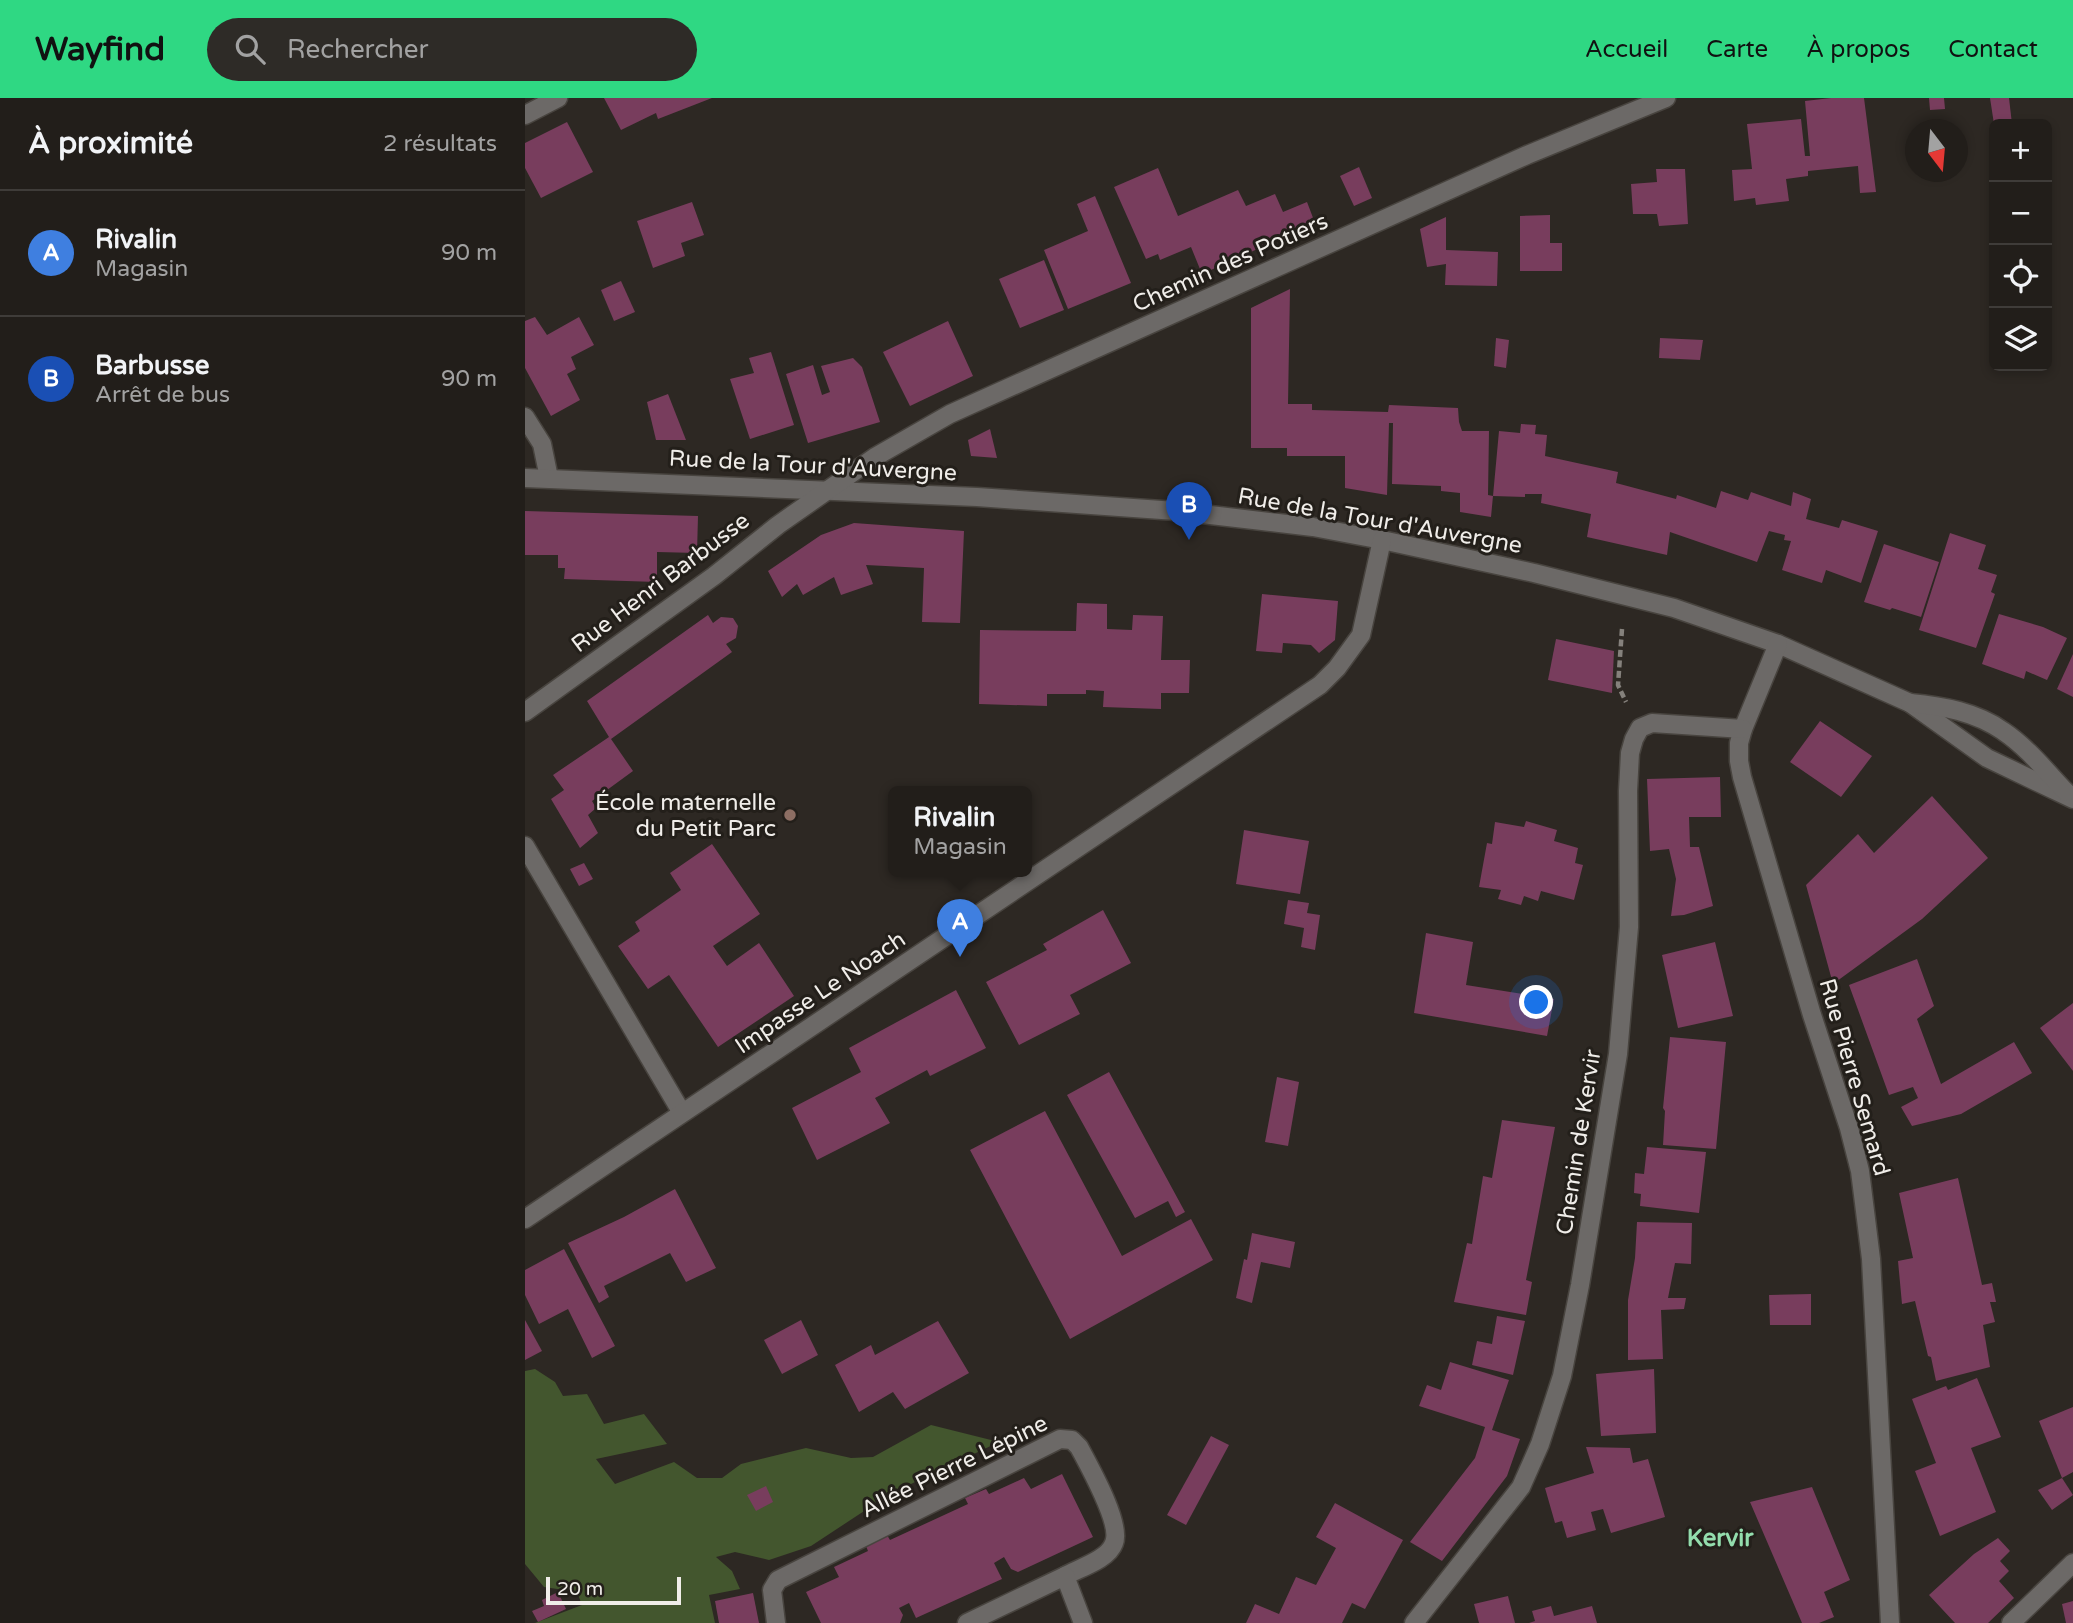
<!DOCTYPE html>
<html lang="fr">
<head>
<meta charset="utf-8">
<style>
  body { margin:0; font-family:"Varela Round",sans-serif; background:#2e2b27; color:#f1f3f6 }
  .controls { position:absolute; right:21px; top:21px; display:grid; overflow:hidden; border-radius:10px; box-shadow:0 4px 10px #0003 }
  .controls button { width:63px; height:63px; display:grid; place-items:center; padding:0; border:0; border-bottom:2px solid #3f3c39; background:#221e1a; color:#f1f3f6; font:35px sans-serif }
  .compass { position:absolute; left:1380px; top:21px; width:63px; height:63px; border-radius:50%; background:#221e1a; box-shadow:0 4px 10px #0003; rotate:164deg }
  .scale { position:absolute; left:21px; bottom:18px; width:135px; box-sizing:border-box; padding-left:7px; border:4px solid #f0ede9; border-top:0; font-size:19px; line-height:24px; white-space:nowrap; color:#f0ede9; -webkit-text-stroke:5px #231f1a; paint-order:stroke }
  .you { position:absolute; left:1012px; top:905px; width:24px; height:24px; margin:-18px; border:5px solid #fff; border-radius:50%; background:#1a73e8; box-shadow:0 0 0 10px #1a73e833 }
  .badge { display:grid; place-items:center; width:46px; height:46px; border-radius:50%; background:#2fd883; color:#fff; font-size:23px; font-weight:700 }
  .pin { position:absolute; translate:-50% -58px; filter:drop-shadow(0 2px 4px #0008) }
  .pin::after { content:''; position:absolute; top:37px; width:24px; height:21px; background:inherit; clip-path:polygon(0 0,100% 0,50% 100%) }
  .popup { position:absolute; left:363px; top:688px; width:144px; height:91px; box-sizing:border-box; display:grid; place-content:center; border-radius:10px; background:#221e1a; filter:drop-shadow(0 2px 5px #0005); font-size:23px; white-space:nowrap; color:#a2a2a2 }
  .popup b { font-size:26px; color:#f1f3f6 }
  .popup::after { content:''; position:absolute; left:50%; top:100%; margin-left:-14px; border:14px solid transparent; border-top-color:#221e1a }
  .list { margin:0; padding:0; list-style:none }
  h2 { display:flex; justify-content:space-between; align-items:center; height:91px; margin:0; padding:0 28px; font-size:30px }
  h2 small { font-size:23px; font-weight:400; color:#a2a2a2 }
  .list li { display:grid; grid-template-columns:46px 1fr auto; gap:21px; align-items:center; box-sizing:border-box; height:126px; padding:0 28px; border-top:2px solid #3f3c39 }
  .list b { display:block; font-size:26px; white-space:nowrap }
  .list p { margin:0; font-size:23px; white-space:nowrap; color:#a2a2a2 }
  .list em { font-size:23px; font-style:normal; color:#a2a2a2 }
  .icon { flex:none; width:38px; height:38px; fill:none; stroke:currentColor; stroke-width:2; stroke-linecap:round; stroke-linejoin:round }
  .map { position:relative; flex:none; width:1548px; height:1525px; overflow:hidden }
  header { display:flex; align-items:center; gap:42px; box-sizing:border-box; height:98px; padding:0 35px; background:#2fd883; color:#111 }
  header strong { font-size:33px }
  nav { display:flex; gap:38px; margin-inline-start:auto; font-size:24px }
  .search { width:490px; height:63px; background:#2e2b27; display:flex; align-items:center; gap:18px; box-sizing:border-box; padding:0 24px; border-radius:38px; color:#a2a2a2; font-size:26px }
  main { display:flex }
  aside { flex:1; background:#221e1a }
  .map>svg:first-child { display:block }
  .green { fill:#43562e }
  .building { fill:#783d5d }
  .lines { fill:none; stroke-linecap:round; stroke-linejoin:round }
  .minor-casing { stroke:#48443f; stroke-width:21 }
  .path { stroke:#85817c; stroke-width:4.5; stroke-dasharray:7 3.5; stroke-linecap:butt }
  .minor { stroke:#6c6967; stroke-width:18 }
  .education-dot { fill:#8d6e63; stroke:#231f1a; stroke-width:2.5 }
  .labels { text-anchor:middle; stroke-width:6; stroke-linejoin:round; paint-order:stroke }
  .street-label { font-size:23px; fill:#f0ede9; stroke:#231f1a }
  .poi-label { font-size:23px; fill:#f0ede9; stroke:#231f1a; text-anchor:end }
  .neighbourhood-label { font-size:24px; font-weight:bold; fill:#93ddad; stroke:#231f1a }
</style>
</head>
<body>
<header>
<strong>Wayfind</strong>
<div class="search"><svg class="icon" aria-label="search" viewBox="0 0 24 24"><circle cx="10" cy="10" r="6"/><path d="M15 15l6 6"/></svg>Rechercher</div>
<nav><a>Accueil</a><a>Carte</a><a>À propos</a><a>Contact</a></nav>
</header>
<main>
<aside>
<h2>À proximité<small>2 résultats</small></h2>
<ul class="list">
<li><span class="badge" style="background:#3f7fe0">A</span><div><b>Rivalin</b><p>Magasin</p></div><em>90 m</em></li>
<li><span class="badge" style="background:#1a4fb4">B</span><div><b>Barbusse</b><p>Arrêt de bus</p></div><em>90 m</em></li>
</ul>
</aside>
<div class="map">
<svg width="1548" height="1525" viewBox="0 0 1548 1525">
  <rect width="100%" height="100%" fill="#2d2823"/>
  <path class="green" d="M 10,1271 L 30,1284 L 38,1298 L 62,1296 L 79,1326 L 119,1316 L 142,1346 L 71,1361 L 90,1386 L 149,1364 L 172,1380 L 197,1380 L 216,1366 L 281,1350 L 326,1360 L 348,1359 L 406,1327 L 474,1344 L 365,1396 L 286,1448 L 244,1462 L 210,1454 L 191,1459 L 207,1473 L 215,1491 L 184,1497 L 190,1525 L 10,1525 L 57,1507 L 52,1494 L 19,1489 L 0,1466 L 0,1273 Z"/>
  <g class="building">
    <path d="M 79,0 L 187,0 L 133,21 L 131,15 L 96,32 Z"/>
    <path d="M 1306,0 L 1339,0 L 1351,94 L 1335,95 L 1333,68 L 1283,73 L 1283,78 L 1261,81 L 1264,103 L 1231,107 L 1230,100 L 1209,103 L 1207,72 L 1227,71 L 1222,26 L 1276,21 L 1280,58 L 1285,58 L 1280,3 Z"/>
    <path d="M 1404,0 L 1419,0 L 1420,11 L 1405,12 Z"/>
    <path d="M 1465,0 L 1484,0 L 1487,26 L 1469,26 Z"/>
    <path d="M 42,24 L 68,74 L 16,100 L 0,70 L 0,45 Z"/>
    <path d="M 834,69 L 847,100 L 829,108 L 815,78 Z"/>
    <path d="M 633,70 L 653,118 L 713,92 L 721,108 L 750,96 L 758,114 L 782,104 L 790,125 L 677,176 L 666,149 L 635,162 L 633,156 L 621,161 L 589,89 Z"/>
    <path d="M 1131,71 L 1160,71 L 1163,126 L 1134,128 L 1132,116 L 1108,116 L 1106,86 L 1132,84 Z"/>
    <path d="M 570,98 L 606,185 L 543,211 L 519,152 L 563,133 L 552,106 Z"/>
    <path d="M 167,104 L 179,137 L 156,145 L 160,158 L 128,170 L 112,123 Z"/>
    <path d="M 1025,117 L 1025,145 L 1037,145 L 1037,173 L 995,173 L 995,118 Z"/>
    <path d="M 921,119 L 921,152 L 973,154 L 972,188 L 920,187 L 921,166 L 902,169 L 895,131 Z"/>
    <path d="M 519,162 L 539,212 L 495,230 L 474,181 Z"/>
    <path d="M 96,183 L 110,214 L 89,223 L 76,192 Z"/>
    <path d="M 765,191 L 763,306 L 787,306 L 787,312 L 863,314 L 864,307 L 933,310 L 934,324 L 937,333 L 964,333 L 963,397 L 968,398 L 966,419 L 935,414 L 935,395 L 916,393 L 916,388 L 867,386 L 868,325 L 864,325 L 862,397 L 820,390 L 820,358 L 762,358 L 762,350 L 726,350 L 726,210 Z"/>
    <path d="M 10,219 L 22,237 L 54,219 L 69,247 L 46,259 L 51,271 L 42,276 L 55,302 L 26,318 L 0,270 L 0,223 Z"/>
    <path d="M 423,223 L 448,278 L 385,308 L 358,254 Z"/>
    <path d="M 971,240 L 984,242 L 981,270 L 969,268 Z"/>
    <path d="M 1135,240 L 1178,242 L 1175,262 L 1134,260 Z"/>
    <path d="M 246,254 L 269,327 L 225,341 L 205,281 L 229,275 L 224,260 Z"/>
    <path d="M 328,260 L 337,269 L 355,324 L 283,345 L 261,276 L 288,267 L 297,297 L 305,294 L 296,268 Z"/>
    <path d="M 143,296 L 161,342 L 131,342 L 122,304 Z"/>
    <path d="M 996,326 L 1011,327 L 1010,336 L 1022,337 L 1020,358 L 1093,374 L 1091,385 L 1151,401 L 1152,397 L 1191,410 L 1196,393 L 1223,402 L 1226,394 L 1266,408 L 1268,394 L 1286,401 L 1281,421 L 1314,430 L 1317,422 L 1353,433 L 1336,485 L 1301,472 L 1297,485 L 1257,472 L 1266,443 L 1259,442 L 1260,437 L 1244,433 L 1232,464 L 1145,434 L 1142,457 L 1062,439 L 1066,416 L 1016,405 L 1017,396 L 1000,396 L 1000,399 L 968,398 L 974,333 L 995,335 Z"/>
    <path d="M 465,331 L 472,360 L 446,358 L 443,342 Z"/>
    <path d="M 0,413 L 173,418 L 172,455 L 132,454 L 132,484 L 39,481 L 40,470 L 33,470 L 33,457 L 0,457 Z"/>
    <path d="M 329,425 L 439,433 L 435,525 L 397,524 L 399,470 L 341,467 L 348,486 L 316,497 L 309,479 L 278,497 L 272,486 L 257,499 L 243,473 L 296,437 Z"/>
    <path d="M 1425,435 L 1461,447 L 1453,471 L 1472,477 L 1466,494 L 1470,496 L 1451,550 L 1394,532 Z"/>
    <path d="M 1359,446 L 1414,464 L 1396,519 L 1367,510 L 1365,512 L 1339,504 Z"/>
    <path d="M 737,496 L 813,503 L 810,542 L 794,555 L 786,547 L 758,545 L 757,555 L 731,553 Z"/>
    <path d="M 552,505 L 582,506 L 582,531 L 607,532 L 608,517 L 638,518 L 636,562 L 665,562 L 664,595 L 636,595 L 636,611 L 578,609 L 579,593 L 561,592 L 561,596 L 522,596 L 522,608 L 454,606 L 455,532 L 551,533 Z"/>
    <path d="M 1474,516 L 1518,529 L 1542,540 L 1522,582 L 1501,573 L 1499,581 L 1457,566 Z"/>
    <path d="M 183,517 L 188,525 L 196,519 L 208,520 L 213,528 L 211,540 L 201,546 L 207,554 L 86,641 L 108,673 L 67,703 L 71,710 L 63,717 L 73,735 L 55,750 L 26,701 L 39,692 L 28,677 L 84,639 L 62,603 Z"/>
    <path d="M 1031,541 L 1089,553 L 1087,595 L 1023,582 Z"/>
    <path d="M 1548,556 L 1548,599 L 1532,591 Z"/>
    <path d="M 1295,623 L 1347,658 L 1316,699 L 1265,664 Z"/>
    <path d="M 1195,679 L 1196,719 L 1164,719 L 1165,749 L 1174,749 L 1188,808 L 1159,817 L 1146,818 L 1151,781 L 1144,751 L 1125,753 L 1122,681 Z"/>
    <path d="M 1407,698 L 1463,760 L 1397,821 L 1308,886 L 1281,787 L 1333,736 L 1349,755 Z"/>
    <path d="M 1001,723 L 1032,732 L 1029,743 L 1053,750 L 1050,765 L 1058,767 L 1049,802 L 1016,793 L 1013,803 L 999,798 L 996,807 L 973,801 L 976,792 L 954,789 L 962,745 L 967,746 L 970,724 L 999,729 Z"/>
    <path d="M 719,732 L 784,743 L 775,796 L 711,786 Z"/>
    <path d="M 187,746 L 235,816 L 188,848 L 202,868 L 234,845 L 269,898 L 193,949 L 144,877 L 123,891 L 93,848 L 115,833 L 110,824 L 156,792 L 145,775 Z"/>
    <path d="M 59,765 L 68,781 L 54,788 L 45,771 Z"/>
    <path d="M 763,802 L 784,805 L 782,815 L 795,817 L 790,852 L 776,849 L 779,830 L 759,826 Z"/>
    <path d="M 578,812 L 606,865 L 545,897 L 555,916 L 494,947 L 461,884 L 522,852 L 518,846 Z"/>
    <path d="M 901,835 L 948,844 L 941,887 L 1029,901 L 1022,938 L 889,915 Z"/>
    <path d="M 1190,844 L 1208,918 L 1153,930 L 1137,857 Z"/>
    <path d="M 1392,861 L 1409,908 L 1392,921 L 1416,986 L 1489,944 L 1507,975 L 1436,1016 L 1387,1028 L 1376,1009 L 1393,1000 L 1388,989 L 1364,997 L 1324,887 Z"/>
    <path d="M 431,892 L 461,950 L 405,978 L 402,972 L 350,1000 L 365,1025 L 292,1062 L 267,1010 L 336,974 L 324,950 Z"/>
    <path d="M 1548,905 L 1548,973 L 1515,930 Z"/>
    <path d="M 1145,939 L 1201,944 L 1191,1051 L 1138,1047 L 1140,1013 L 1138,1010 Z"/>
    <path d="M 584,974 L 660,1114 L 651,1119 L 643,1103 L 610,1120 L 542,997 Z"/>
    <path d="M 752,979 L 774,984 L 763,1048 L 740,1044 Z"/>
    <path d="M 520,1013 L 597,1158 L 666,1121 L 688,1162 L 545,1241 L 445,1052 Z"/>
    <path d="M 977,1022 L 1030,1029 L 1001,1182 L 1007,1184 L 1001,1217 L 929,1204 L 942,1145 L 947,1146 L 958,1078 L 967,1080 Z"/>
    <path d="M 1122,1049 L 1181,1054 L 1174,1115 L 1115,1108 L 1116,1096 L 1109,1095 L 1110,1075 L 1119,1076 Z"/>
    <path d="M 1433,1080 L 1457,1187 L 1467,1185 L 1471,1204 L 1465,1204 L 1470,1224 L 1458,1227 L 1465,1269 L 1411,1283 L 1406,1259 L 1403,1258 L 1390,1203 L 1377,1206 L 1373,1163 L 1388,1160 L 1374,1095 Z"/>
    <path d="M 150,1091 L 191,1170 L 161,1184 L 145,1155 L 79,1188 L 84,1199 L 74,1205 L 43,1145 L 99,1119 Z"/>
    <path d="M 1112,1124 L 1167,1125 L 1166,1166 L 1150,1165 L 1143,1200 L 1161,1200 L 1159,1211 L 1136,1212 L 1138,1261 L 1103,1262 L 1103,1202 L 1110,1160 Z"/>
    <path d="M 727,1135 L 770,1144 L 765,1170 L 736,1164 L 727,1205 L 711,1200 L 719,1161 L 722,1162 Z"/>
    <path d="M 39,1151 L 90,1248 L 67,1260 L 43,1211 L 14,1226 L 0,1197 L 0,1172 Z"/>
    <path d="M 1286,1196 L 1286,1227 L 1245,1227 L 1244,1197 Z"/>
    <path d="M 972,1218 L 1000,1223 L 988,1277 L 947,1267 L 952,1243 L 967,1246 Z"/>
    <path d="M 0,1222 L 17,1253 L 0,1262 Z"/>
    <path d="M 276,1222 L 293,1257 L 257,1276 L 239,1242 Z"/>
    <path d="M 413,1223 L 444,1275 L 380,1311 L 368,1294 L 334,1314 L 310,1267 L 346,1247 L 350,1257 Z"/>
    <path d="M 925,1264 L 984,1282 L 967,1332 L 995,1341 L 982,1378 L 917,1463 L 885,1444 L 950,1360 L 960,1329 L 894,1308 L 902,1287 L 916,1292 Z"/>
    <path d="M 1129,1271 L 1131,1335 L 1076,1338 L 1071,1276 Z"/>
    <path d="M 1452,1280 L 1476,1339 L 1446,1350 L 1471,1414 L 1415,1438 L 1390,1373 L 1411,1365 L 1387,1301 L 1421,1288 L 1423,1292 Z"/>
    <path d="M 1548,1309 L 1548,1374 L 1537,1380 L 1514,1323 Z"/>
    <path d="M 686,1338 L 704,1347 L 661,1427 L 642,1417 Z"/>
    <path d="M 1061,1349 L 1105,1350 L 1108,1365 L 1123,1361 L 1140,1419 L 1086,1435 L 1078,1411 L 1066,1414 L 1071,1432 L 1042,1440 L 1037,1423 L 1030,1425 L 1020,1390 L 1069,1375 Z"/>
    <path d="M 537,1376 L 568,1439 L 493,1474 L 486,1471 L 479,1459 L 469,1465 L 477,1481 L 391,1520 L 384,1505 L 374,1510 L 378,1517 L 375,1525 L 296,1525 L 281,1494 L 314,1479 L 309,1469 L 343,1453 L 341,1448 L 362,1437 L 365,1442 L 443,1406 L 440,1400 L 461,1391 L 464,1396 L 499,1380 L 506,1391 Z"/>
    <path d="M 1537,1380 L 1548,1397 L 1527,1412 L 1513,1392 Z"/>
    <path d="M 241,1388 L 248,1404 L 231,1413 L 222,1397 Z"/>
    <path d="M 1287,1389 L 1325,1482 L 1299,1494 L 1309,1519 L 1294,1525 L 1277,1525 L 1225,1404 Z"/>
    <path d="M 810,1405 L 878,1442 L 840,1511 L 827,1505 L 817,1525 L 721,1525 L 730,1506 L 754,1516 L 771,1479 L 791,1487 L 811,1450 L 791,1439 Z"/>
    <path d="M 1473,1440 L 1485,1453 L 1475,1463 L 1484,1473 L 1474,1483 L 1489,1500 L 1463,1525 L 1430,1525 L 1404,1497 L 1449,1456 Z"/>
    <path d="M 33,1494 L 41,1511 L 13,1524 L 7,1513 L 19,1508 L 17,1502 Z"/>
    <path d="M 228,1495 L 234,1525 L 194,1525 L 190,1503 Z"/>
    <path d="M 983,1498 L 990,1525 L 954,1525 L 949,1506 Z"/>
    <path d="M 1548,1503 L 1548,1525 L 1541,1525 L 1537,1506 Z"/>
    <path d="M 1026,1508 L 1029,1518 L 1067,1508 L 1072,1525 L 1004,1525 L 1010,1523 L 1007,1513 Z"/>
  </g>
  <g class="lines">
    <defs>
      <g id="minor">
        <path d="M 0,17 L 33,0"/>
        <path d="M 0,319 L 17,346 L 24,380"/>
        <path d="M 0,380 L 452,399 L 651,413 L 788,429 L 857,442 L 1009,475 L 1149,510 L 1253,546 L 1385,605 L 1462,660 L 1548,701"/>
        <path d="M 1253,546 L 1218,631 L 1214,645 L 1214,663 L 1217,679 L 1287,917 L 1324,1030 L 1335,1073 L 1346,1161 L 1365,1525"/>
        <path d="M 1385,605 C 1418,608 1451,614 1478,633 C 1502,649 1521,673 1541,694"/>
        <path d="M 0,614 L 189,478 L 253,427 L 350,359 L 425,316 L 1002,57 L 1141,0"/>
        <path d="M 0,748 L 157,1015"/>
        <path d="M 0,1121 L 795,587 L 812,570 L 836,537 L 857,442"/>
        <path d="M 251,1525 L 247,1492 L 253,1482 L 535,1341 L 547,1342 L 554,1349 C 564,1368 597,1426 589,1445 C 583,1462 554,1470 540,1478"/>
        <path d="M 442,1525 L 540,1478 L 558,1525"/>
        <path d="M 889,1525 L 996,1389 L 1015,1346 L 1037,1278 L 1055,1187 L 1093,956 L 1104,829 L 1103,693 L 1105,655 L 1109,641 L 1115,630 L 1127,625 L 1218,631"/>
        <path d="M 1486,1525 L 1548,1465"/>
      </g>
    </defs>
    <use href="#minor" class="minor-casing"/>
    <path class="path" d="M 1097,531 L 1093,587 L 1101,604"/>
    <use href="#minor" class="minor"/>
  </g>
  <circle class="education-dot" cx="265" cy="717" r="7"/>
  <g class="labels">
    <g class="street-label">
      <text transform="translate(705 164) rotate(-24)" y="8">Chemin des Potiers</text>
      <text transform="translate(288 367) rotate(3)" y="8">Rue de la Tour d'Auvergne</text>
      <text transform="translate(855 422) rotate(10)" y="8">Rue de la Tour d'Auvergne</text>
      <text transform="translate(135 484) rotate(-37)" y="8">Rue Henri Barbusse</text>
      <text transform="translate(295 894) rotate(-34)" y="8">Impasse Le Noach</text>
      <text transform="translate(1330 979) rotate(74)" y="8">Rue Pierre Semard</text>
      <text transform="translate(1053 1044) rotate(-81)" y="8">Chemin de Kervir</text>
      <text transform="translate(429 1368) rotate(-26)" y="8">Allée Pierre Lépine</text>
    </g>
    <g class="poi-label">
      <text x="251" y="712">École maternelle<tspan x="251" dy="26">du Petit Parc</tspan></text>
    </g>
    <g class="neighbourhood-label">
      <text x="1195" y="1448">Kervir</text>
    </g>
  </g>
</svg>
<div class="controls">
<button>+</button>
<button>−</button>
<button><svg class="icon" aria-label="locate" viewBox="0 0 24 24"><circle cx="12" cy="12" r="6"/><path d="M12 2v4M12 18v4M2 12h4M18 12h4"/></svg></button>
<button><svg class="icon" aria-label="layers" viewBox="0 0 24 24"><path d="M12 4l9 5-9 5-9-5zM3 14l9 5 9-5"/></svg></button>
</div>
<svg class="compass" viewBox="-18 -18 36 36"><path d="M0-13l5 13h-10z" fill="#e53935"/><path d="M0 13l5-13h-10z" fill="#a2a2a2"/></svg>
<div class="scale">20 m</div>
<div class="you"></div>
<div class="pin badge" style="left:435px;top:859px;background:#3f7fe0">A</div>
<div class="popup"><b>Rivalin</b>Magasin</div>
<div class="pin badge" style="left:664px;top:442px;background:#1a4fb4">B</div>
</div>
</main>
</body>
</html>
